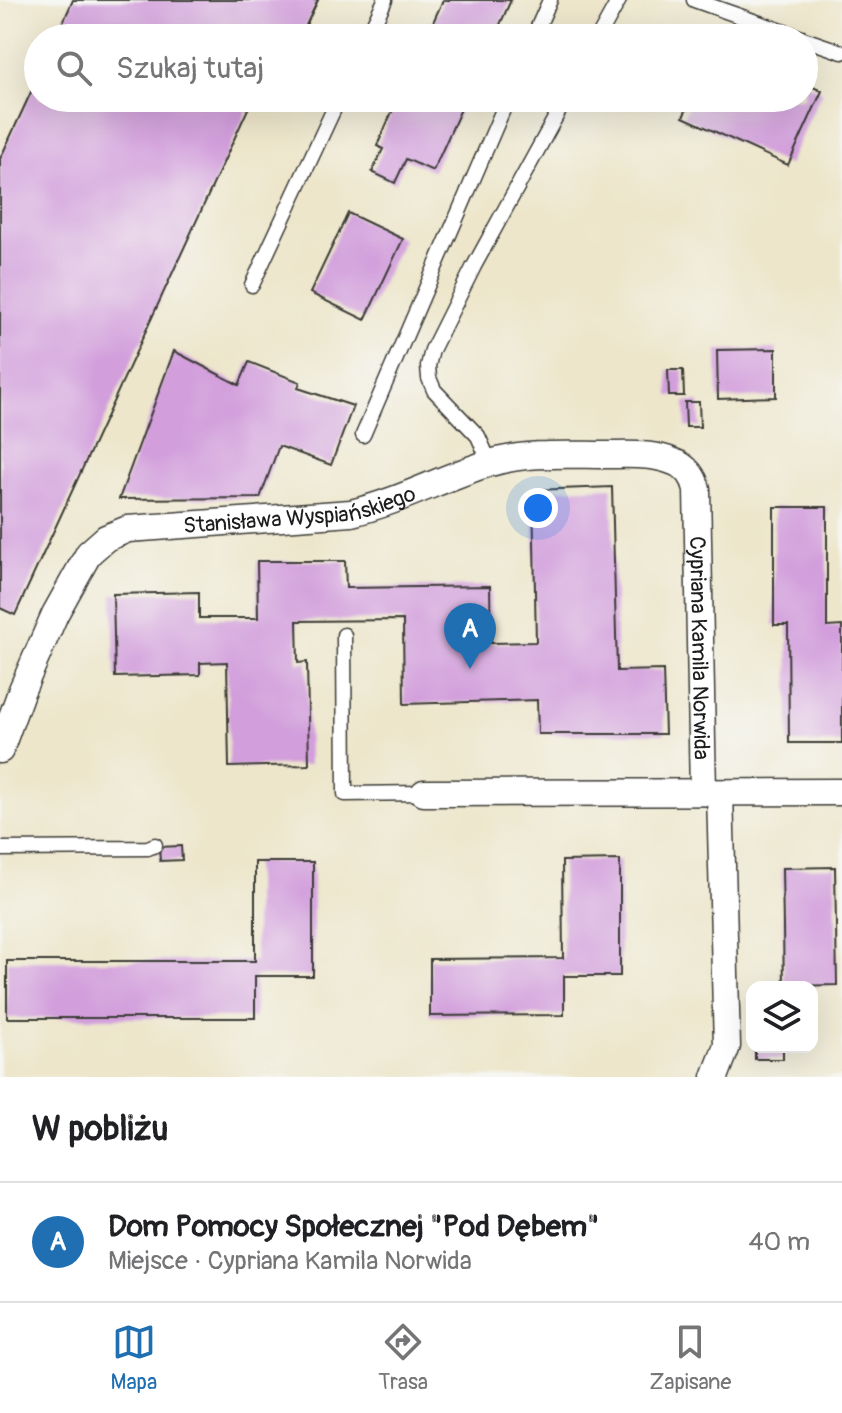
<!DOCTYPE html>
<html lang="pl">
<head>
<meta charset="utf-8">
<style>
  body { margin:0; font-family:Pangolin,sans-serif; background:#f6f6f6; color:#202124 }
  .controls { position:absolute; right:24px; bottom:24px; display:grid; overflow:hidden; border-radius:16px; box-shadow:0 8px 32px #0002 }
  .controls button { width:72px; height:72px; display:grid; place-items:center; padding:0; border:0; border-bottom:2px solid #e0e0e0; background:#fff; color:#202124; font:40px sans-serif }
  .you { position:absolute; left:538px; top:508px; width:28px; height:28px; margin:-20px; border:6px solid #fff; border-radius:50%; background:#1a73e8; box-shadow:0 0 0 12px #1a73e833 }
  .badge { display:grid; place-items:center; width:52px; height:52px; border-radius:50%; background:#1f6fb2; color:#fff; font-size:26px; font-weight:700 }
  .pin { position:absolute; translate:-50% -66px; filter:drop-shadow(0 2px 4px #0008) }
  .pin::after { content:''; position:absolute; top:42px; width:28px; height:24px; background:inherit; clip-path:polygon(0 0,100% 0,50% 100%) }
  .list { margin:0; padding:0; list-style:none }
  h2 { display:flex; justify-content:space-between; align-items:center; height:104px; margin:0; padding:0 32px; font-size:34px }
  h2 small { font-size:26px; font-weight:400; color:#757577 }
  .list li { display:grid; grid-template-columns:52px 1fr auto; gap:24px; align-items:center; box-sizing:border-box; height:120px; padding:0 32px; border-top:2px solid #e0e0e0 }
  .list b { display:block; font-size:30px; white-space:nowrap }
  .list p { margin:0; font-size:26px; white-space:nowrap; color:#757577 }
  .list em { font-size:26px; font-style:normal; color:#757577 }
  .icon { flex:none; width:44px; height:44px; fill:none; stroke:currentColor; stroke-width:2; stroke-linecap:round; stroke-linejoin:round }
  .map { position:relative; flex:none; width:842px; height:1077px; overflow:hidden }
  .search { position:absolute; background:#fff; box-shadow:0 8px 32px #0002; left:24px; right:24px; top:24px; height:88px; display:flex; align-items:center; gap:20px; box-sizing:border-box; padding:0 28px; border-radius:44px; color:#757577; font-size:30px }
  .sheet { height:224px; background:#fff }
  nav { display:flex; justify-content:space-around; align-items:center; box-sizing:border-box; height:112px; border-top:2px solid #e0e0e0; background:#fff; font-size:22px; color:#757577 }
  nav a { display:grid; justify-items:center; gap:4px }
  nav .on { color:#1f6fb2 }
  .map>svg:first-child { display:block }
  .building { fill:#d29edc }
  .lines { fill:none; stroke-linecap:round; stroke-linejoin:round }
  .lane-casing { stroke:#3b3a36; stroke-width:17 }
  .street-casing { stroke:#3b3a36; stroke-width:29 }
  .lane { stroke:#fff; stroke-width:14 }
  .street { stroke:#fff; stroke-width:26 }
  .labels { text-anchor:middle; stroke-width:6; stroke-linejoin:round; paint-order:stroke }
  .street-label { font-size:22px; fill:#1c1c1c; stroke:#f6f6f2 }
</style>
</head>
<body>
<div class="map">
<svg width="842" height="1077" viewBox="0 0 842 1077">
  <rect width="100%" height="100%" fill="#f6f6f2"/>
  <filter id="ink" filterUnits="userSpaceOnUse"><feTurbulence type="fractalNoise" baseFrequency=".0125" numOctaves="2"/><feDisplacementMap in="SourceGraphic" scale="16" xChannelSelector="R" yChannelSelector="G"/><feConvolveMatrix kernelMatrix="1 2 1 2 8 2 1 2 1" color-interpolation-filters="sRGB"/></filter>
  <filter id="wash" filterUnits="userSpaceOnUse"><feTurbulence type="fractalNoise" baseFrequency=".006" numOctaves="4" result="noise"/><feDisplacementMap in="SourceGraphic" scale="32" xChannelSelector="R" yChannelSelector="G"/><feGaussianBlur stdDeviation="1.8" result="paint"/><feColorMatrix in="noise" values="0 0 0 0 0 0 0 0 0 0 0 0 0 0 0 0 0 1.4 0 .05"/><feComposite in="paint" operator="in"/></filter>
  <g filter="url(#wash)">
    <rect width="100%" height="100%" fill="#ede6cb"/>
    <g id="blocks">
      <g class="building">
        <path d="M 73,0 L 318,0 L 300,38 L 56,38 Z"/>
        <path d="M 443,0 L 511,0 L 494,38 L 426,38 Z"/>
        <path d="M 38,77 L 38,98 L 253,98 L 15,615 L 0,608 L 0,159 Z"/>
        <path d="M 804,83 L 822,91 L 788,165 L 683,117 L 692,98 L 804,98 Z"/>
        <path d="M 398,98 L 466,98 L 433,171 L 406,159 L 395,183 L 372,172 L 383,149 L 377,146 Z"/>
        <path d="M 348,213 L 403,239 L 365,320 L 310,293 Z"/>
        <path d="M 776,349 L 776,397 L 718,399 L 717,350 Z"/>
        <path d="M 174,351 L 239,385 L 249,362 L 300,382 L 298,388 L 353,406 L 331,465 L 279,446 L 260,498 L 119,499 Z"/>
        <path d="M 668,370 L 683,370 L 684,396 L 669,396 Z"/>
        <path d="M 685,402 L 699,402 L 700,427 L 686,427 Z"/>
        <path d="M 612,487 L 617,671 L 663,670 L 665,734 L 538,734 L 537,700 L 404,704 L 403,620 L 297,621 L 298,663 L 307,662 L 309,765 L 229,767 L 227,662 L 200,663 L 200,675 L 115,677 L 113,594 L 199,592 L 199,618 L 258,618 L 257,561 L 345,561 L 346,588 L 490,586 L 491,643 L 536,642 L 533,490 Z"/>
        <path d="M 774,507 L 827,507 L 827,627 L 842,626 L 842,743 L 789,743 L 788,625 L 774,625 Z"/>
        <path d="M 181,846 L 182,860 L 160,861 L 159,847 Z"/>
        <path d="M 620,860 L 620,976 L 564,976 L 564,1015 L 430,1016 L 430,959 L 563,958 L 562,861 Z"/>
        <path d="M 255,862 L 313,862 L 313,976 L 255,976 L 255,1018 L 7,1018 L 7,961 L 255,961 Z"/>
        <path d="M 835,867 L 837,985 L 784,986 L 782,868 Z"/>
        <rect x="755" y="1047" width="28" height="12"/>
      </g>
    </g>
  </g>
  <g filter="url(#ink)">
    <use href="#blocks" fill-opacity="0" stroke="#3b3a36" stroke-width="2"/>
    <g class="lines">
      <defs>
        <g id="lane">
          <path d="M 694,0 L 802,38"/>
          <path d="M 367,38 L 385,0"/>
          <path d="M 533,38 L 550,0"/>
          <path d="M 598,38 L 619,0"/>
          <path d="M 804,39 L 842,52"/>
          <path d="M 252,285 L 339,98"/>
          <path d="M 363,435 L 508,98"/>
          <path d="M 490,463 L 478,436 L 434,390 L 429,378 L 428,366 L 432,350 L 474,266 L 566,98"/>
          <path d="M 344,635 L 345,794 L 424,793"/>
          <path d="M 0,849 L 148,848 L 155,845"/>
        </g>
        <g id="street">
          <path id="s1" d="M 0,750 L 21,692 L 55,614 L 89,553 L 106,538 L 128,529 L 351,513 C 399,502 443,477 490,463 C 528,452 568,455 607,455 C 629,455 654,453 674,462 C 686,466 694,477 697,489 L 703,792"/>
          <path d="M 424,793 L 842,792"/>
          <path d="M 715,1077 L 727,1046 L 720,793"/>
        </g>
      </defs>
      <use href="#lane" class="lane-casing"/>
      <use href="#street" class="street-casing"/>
      <use href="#lane" class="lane"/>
      <use href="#street" class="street"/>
    </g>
  </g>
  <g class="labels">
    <g class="street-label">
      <text dy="8" stroke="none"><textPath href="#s1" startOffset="436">Stanisława Wyspiańskiego</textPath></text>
      <text dy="8" stroke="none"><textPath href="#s1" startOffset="1016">Cypriana Kamila Norwida</textPath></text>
    </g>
  </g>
</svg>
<div class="controls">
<button><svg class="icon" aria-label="layers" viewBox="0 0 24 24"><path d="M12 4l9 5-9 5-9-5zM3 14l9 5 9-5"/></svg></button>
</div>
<div class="you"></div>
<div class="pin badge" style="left:470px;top:669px">A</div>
<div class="search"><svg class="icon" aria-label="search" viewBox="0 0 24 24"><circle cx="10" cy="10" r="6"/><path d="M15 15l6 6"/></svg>Szukaj tutaj</div>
</div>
<section class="sheet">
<h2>W pobliżu<small></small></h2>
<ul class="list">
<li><span class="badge">A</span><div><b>Dom Pomocy Społecznej &quot;Pod Dębem&quot;</b><p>Miejsce · Cypriana Kamila Norwida</p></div><em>40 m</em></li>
</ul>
</section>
<nav>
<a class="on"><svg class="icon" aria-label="map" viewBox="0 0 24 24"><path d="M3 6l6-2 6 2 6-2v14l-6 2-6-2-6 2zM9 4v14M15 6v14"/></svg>Mapa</a>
<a><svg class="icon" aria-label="directions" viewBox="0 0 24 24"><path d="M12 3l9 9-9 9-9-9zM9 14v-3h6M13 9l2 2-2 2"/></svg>Trasa</a>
<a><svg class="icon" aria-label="saved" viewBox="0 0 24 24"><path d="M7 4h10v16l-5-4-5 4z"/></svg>Zapisane</a>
</nav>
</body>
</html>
